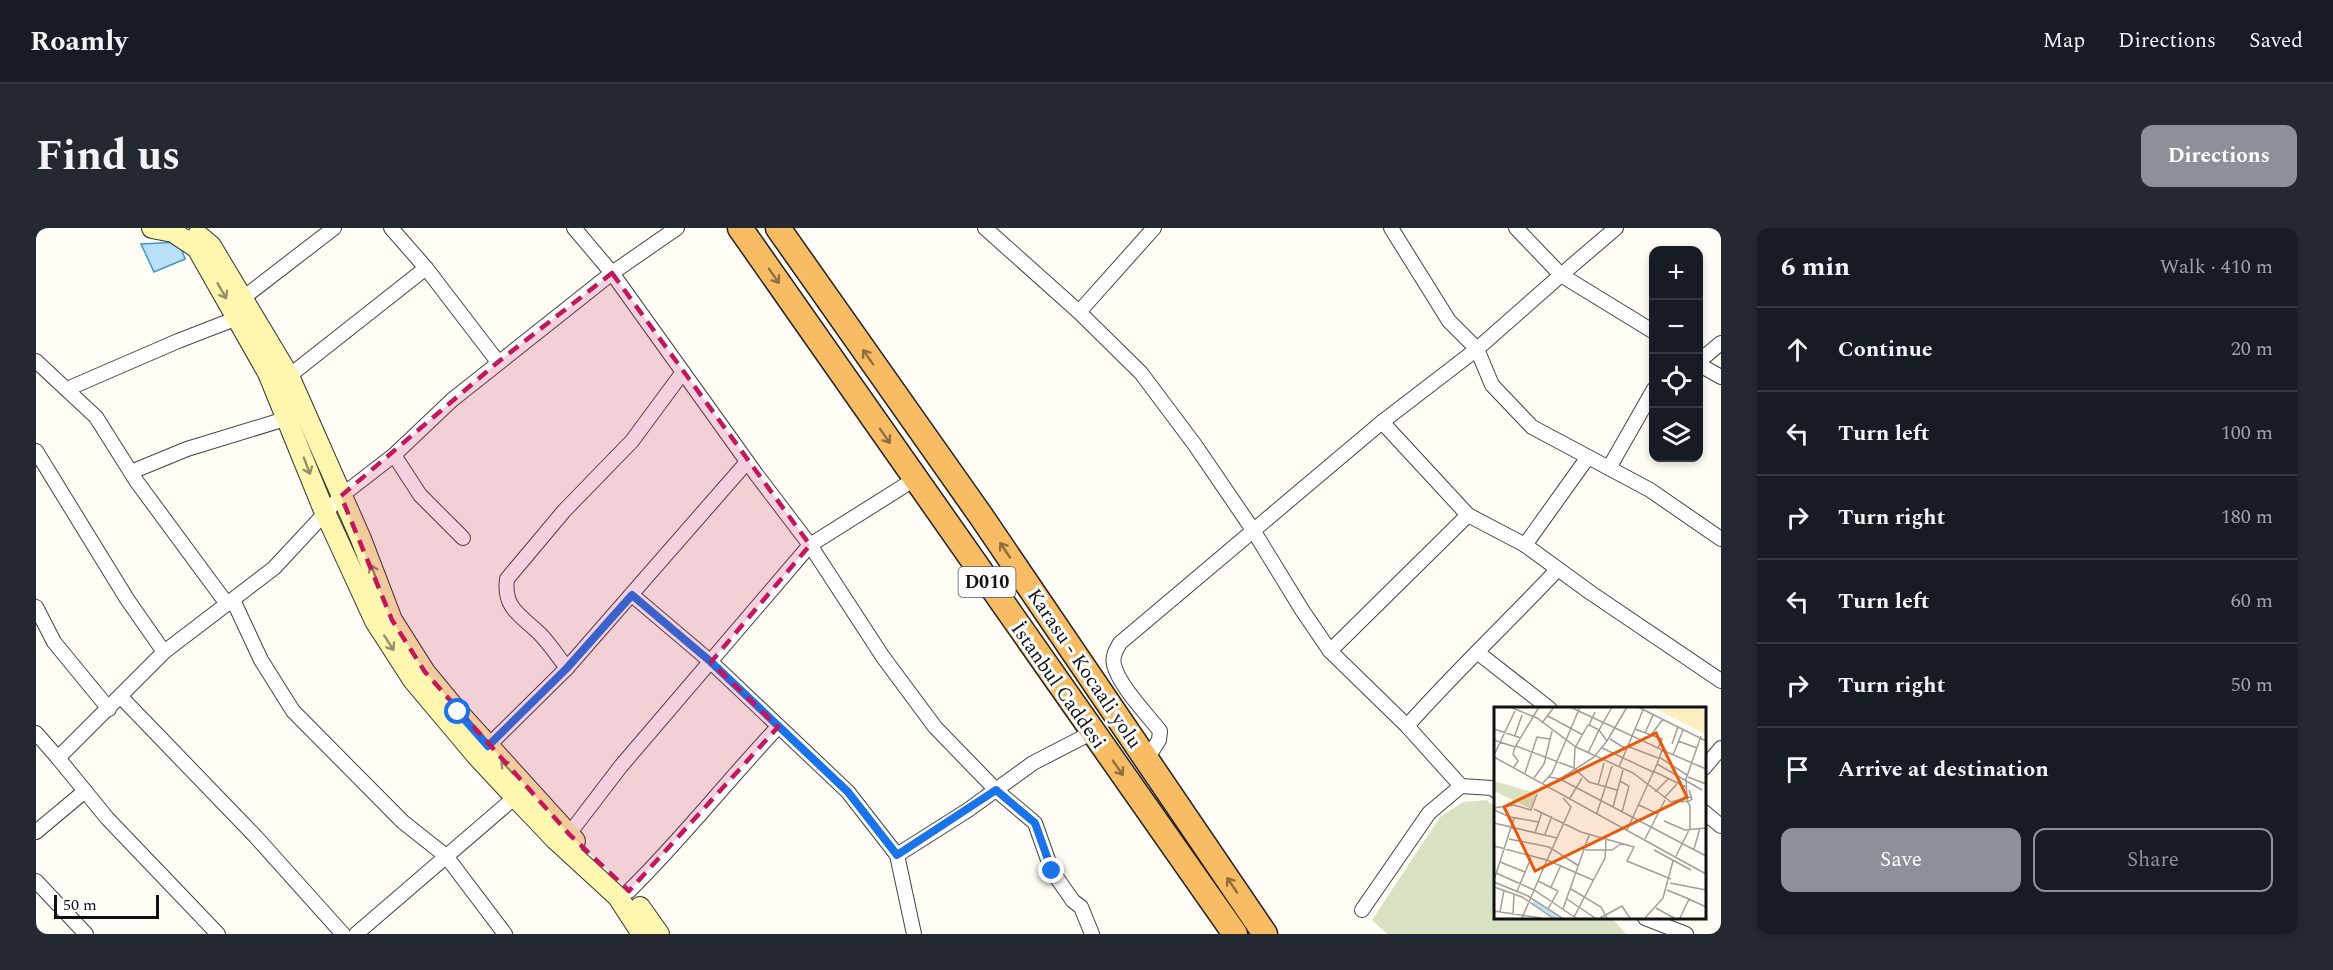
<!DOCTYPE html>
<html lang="en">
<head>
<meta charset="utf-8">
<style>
  body { margin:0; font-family:Spectral,serif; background:#242831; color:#f1f3f6 }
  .controls { position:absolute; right:18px; top:18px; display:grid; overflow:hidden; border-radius:12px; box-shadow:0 3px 9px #0003 }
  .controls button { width:54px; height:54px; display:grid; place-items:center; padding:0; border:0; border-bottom:2px solid #363941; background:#171b24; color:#f1f3f6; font:30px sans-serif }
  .scale { position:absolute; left:18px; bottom:15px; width:105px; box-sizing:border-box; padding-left:6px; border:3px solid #111; border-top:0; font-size:16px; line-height:21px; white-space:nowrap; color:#111; -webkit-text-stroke:4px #fff; paint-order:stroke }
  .stop { position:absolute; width:18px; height:18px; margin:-14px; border:4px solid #1a73e8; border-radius:50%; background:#fff }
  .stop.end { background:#1a73e8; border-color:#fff; box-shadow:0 2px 6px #0008 }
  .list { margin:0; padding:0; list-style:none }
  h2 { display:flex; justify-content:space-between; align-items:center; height:78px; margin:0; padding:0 24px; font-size:26px }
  h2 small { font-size:20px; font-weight:400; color:#9ea1a6 }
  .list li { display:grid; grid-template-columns:39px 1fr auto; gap:18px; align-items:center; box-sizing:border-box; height:84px; padding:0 24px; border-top:2px solid #363941 }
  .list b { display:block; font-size:22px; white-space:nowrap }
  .list em { font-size:20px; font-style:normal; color:#9ea1a6 }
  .actions { display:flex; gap:12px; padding:18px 24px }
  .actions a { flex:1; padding:14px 0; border:2px solid #8c9099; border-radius:12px; text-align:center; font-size:21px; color:#8c9099 }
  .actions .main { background:#8c9099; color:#fff }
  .icon { flex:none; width:33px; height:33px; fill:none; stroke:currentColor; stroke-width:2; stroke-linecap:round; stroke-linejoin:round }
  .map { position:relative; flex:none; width:1685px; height:706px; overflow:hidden; border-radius:12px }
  header { display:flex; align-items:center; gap:36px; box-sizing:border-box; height:84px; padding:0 30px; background:#171b24; border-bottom:2px solid #363941 }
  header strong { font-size:28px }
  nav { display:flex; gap:33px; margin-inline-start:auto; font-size:21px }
  .intro { display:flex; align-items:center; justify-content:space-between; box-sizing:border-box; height:144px; padding:0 36px }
  h1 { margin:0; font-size:42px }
  .button { padding:15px 27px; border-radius:12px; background:#8c9099; color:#fff; font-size:21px; font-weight:700 }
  main { display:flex; gap:36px; padding:0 36px }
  aside { flex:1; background:#171b24; border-radius:12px; box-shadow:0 3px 9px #0003 }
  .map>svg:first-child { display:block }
  .cemetery { fill:#d9e3c4 }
  .water { fill:#b9e0f7; stroke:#3f96cf; stroke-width:1.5 }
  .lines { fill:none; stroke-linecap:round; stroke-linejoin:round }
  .minor-casing { stroke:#444; stroke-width:16 }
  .secondary-casing { stroke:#333; stroke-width:22 }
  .trunk-casing { stroke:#222; stroke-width:27 }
  .minor { stroke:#fff; stroke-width:14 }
  .secondary { stroke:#fff6b0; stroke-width:20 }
  .trunk { stroke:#f7bc64; stroke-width:24 }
  .oneway { stroke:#906f3f }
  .oneway2 { stroke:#948f68 }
  .route { stroke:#1a73e8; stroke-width:8 }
  .marked { fill:#c2185b; fill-opacity:0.2; stroke:#c2185b; stroke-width:4.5; stroke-dasharray:12 8; stroke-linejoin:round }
  .labels { text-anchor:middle; stroke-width:6; stroke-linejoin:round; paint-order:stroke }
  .shield { fill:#fff; stroke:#585858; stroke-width:1.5 }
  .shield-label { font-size:18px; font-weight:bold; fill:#111 }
  .street-label { font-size:20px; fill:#111; stroke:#fff }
  .inset-river { fill:none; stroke:#b9e0f7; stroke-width:3 }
  .inset-road { fill:none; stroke:#a09f9a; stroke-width:1.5 }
  .view { fill:#e8590c; fill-opacity:0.15; stroke:#e8590c; stroke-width:3 }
  .inset-edge { fill:none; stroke:#111; stroke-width:3 }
</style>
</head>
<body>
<header>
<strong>Roamly</strong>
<nav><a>Map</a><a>Directions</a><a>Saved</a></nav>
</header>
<div class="intro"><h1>Find us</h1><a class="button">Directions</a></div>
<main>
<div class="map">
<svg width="1685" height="706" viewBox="0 0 1685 706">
  <rect width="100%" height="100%" fill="#fffdf5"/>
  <path class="cemetery" d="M 1451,572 L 1460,580 L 1460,690 L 1576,690 L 1590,706 L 1351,706 L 1336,692 L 1404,589 L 1427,574 Z"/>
  <path class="water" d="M 143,14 L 149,31 L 118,44 L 105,16 Z"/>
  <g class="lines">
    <defs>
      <g id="minor">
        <path d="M 355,0 L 390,40 L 462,134"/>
        <path d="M 538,0 L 576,45 L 720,246 L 774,317 L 847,429 L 899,499 L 960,562 L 999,595 L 1016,643 L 1037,673 L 1045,679 L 1056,706"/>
        <path d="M 949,0 L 1043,84 L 1105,145 L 1159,217 L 1217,302 L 1266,382 L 1294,423 L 1371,498 L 1425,558"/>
        <path d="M 1355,0 L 1413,93 L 1441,121 L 1456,157 L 1496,199 L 1614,262 L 1685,311"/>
        <path d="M 1480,0 L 1525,47 L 1580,0"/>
        <path d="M 207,70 L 298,0"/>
        <path d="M 1043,84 L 1118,0"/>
        <path d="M 0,133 L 60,189 L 101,254 L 191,376"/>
        <path d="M 1662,134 L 1685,115"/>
        <path d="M 1662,136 L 1685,149"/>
        <path d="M 253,148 L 390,40"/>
        <path d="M 31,161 L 142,113 L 209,87"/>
        <path d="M 1346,194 L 1432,287 L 1489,317 L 1555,365 L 1685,453"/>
        <path d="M 0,223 L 91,371 L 128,424"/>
        <path d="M 358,227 L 384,267 L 427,310"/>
        <path d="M 1573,240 L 1618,161"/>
        <path d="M 95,244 L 151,221 L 259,188"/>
        <path d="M 1489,317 L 1552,229"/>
        <path d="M 596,367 L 675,434 L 812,564 L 861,627 L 878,706"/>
        <path d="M 197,372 L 225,432 L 257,483 L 367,594 L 410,628 L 469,706"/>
        <path d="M 0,379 L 18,414 L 73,481"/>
        <path d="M 1294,423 L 1432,287"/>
        <path d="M 1441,424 L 1514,481"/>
        <path d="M 531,440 C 522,429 514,416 504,406 C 486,388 467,381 471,351 L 528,283 L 596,213 L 647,144"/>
        <path d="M 85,469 L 220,609 L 307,706"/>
        <path d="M 1371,498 C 1419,444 1472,394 1522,341"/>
        <path d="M 0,505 L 22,530"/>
        <path d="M 452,518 L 531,440 L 711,234"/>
        <path d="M 1111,531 L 1123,512 L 1124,503 C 1110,485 1084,459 1078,437 C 1076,428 1080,422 1084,415 L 1346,194 L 1441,121 L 1525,47 L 1618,104"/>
        <path d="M 1668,540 L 1685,520"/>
        <path d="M 49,563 L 22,530 L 128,424 L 238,340 L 305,268 L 358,227 L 416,172 L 576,45 L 641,0"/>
        <path d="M 1668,584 L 1685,598"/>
        <path d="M 0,604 L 49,563 L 71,590 L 182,706"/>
        <path d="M 533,606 L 585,538 L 774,317 L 879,251"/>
        <path d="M 861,627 L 932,582 L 997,535 L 1057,504"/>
        <path d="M 0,653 L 50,706"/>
        <path d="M 593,663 C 646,611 691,553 742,499"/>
        <path d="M 1326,682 L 1393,585 L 1425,558 L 1456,560 L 1460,563"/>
        <path d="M 1609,690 L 1650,706"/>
        <path d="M 320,706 L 484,565"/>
      </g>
      <g id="secondary">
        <path d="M 116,0 L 137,4 L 161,20 L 232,145 L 287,280 L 339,393 L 377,452 L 440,527 L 479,569 L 520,612 L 582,669 L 606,706"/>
        <path d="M 162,7 L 175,18 L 253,148 L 325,311 L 356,392 L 389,444 L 422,484 L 539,613"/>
        <path d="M 604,679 L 623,706"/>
      </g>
      <g id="trunk">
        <path d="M 704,0 L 1199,706"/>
        <path d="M 742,0 L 945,288 L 1229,706"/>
      </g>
    </defs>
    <use href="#minor" class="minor-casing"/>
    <use href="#secondary" class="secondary-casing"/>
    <use href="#trunk" class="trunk-casing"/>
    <use href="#minor" class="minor"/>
    <use href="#secondary" class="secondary"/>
    <use href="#trunk" class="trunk"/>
  </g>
  <defs><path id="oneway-shaft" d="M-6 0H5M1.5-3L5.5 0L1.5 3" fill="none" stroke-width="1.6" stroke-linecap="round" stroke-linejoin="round" transform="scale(1.5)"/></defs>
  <g class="oneway">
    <use href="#oneway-shaft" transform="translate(738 48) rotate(55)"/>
    <use href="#oneway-shaft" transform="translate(832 129) rotate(-125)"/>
    <use href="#oneway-shaft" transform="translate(849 208) rotate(55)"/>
    <use href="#oneway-shaft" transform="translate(969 322) rotate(-124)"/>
    <use href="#oneway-shaft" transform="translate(1082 540) rotate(55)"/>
    <use href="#oneway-shaft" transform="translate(1196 657) rotate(-124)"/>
  </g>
  <g class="oneway2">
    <use href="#oneway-shaft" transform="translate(186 63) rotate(60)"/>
    <use href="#oneway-shaft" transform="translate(271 238) rotate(69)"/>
    <use href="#oneway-shaft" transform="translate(338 345) rotate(-111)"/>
    <use href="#oneway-shaft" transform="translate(353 415) rotate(57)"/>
    <use href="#oneway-shaft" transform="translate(471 539) rotate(-133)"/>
  </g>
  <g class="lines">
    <path class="route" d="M 422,484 L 452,518 L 531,440 L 596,367 L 675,434 L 812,564 L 861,627 L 960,562 L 999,595 L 1016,643"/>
  </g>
  <path class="marked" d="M 576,45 L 774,317 L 675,434 L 742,499 L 593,663 L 533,606 L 389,444 L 356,392 L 305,268 L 462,134 Z"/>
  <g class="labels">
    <rect class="shield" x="922.5" y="339" width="57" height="30" rx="4.5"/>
    <g class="shield-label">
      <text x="951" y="360">D010</text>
    </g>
    <g class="street-label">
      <text transform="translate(1049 440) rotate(56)" y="7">Karasu - Kocaali yolu</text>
      <text transform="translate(1023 457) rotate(55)" y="7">İstanbul Caddesi</text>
    </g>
  </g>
  <g transform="translate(1458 479)">
    <rect width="212" height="212" fill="#fffdf5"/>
    <path d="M 159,0 L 203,0 L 211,4 L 211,27 Z" fill="#fbeec1"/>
    <path d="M 0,74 L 42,86 L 37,102 L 0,84 Z" fill="#d9e3c4"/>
    <path class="inset-river" d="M 39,195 L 63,211"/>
    <path class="inset-road" d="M 16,0 L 43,11 L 82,40 L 139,66 L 177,95 L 193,91 L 192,72 L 207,29M 76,0 L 164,41 L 168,32 L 141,22M 144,0 L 212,34M 101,5 L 95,18 L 105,23 L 118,0M 54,9 L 89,28M 48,16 L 60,0M 0,22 L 27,31M 151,26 L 159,8M 21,28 L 28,8M 157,28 L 169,12M 116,32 L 132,42M 0,33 L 21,40M 113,34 L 133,0M 184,34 L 203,41M 178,37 L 184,20M 22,39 L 80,61 L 95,75 L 123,83M 133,39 L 164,51M 108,41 L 159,65M 168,43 L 212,62M 0,48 L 21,4M 179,48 L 189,23M 0,50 L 212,167M 165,50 L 193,68M 163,57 L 208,83M 20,60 L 24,54 L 19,47 L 21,40 L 45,0M 125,60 L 149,3M 80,61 L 81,41 L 94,18M 159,64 L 192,80M 31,66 L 43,30 L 56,32M 55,70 L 66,72 L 100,50 L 113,34 L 105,23 L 94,46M 194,70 L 212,77M 40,71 L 50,57 L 58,24M 66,72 L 212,149M 126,74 L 135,79 L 128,105M 49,76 L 58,66 L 86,0M 104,78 L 110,56M 195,83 L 198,92 L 194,95 L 193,91 L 197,90M 161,85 L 174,72M 76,91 L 88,71M 170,91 L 183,77M 145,98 L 164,107M 119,100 L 129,63M 0,101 L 20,98 L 37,103 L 43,87M 40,102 L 87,125 L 140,140 L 133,154 L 177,172M 0,103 L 16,110 L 44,115M 103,106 L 118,59M 170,114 L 191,123 L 212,121M 0,116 L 63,131M 133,123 L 163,57 L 168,43 L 164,41M 41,126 L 48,105M 51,127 L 58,109M 15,132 L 55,140 L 85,159M 151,132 L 171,93M 0,139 L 53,153 L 77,100 L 69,91M 200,142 L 206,121M 91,143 L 118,143 L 128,136M 160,143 L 197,163M 182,149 L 196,121 L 196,99 L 193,94 L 187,95M 6,155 L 31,165M 2,166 L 40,183 L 82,211M 0,173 L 20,111M 44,174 L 64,184 L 54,202M 0,175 L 34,189 L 68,211M 176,176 L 212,183M 0,180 L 28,190 L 59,211M 57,180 L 67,158M 77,182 L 107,200 L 113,211M 173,183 L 195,192 L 186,211M 23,184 L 37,151M 73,192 L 101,211M 195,192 L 212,200M 162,201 L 180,211M 69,202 L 95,128M 0,204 L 47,211M 6,205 L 10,183M 19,207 L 20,187M 80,210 L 111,151 L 112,133M 28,211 L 53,153 L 99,173M 106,211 L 128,199 L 136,211M 151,211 L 169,191 L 179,154"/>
    <path class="view" d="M 162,26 L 193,90 L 41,164 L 10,100 Z"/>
    <rect width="212" height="212" class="inset-edge"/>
  </g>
</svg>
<div class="controls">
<button>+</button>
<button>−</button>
<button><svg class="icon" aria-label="locate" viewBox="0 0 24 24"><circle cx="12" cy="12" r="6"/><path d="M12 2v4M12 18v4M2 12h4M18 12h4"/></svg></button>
<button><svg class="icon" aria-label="layers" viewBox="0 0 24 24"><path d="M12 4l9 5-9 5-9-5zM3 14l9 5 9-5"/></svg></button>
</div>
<div class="scale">50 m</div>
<div class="stop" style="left:422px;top:484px"></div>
<div class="stop end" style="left:1016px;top:643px"></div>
</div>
<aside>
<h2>6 min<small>Walk · 410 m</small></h2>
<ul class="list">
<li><svg class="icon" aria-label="ahead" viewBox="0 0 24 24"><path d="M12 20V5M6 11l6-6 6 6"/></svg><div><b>Continue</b></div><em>20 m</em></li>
<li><svg class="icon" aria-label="left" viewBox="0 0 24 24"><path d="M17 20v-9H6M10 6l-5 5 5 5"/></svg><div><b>Turn left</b></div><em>100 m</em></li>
<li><svg class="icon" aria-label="right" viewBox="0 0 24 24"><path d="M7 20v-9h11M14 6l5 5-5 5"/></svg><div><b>Turn right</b></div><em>180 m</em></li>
<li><svg class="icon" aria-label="left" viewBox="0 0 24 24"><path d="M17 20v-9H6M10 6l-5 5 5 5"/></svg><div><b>Turn left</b></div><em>60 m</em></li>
<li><svg class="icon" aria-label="right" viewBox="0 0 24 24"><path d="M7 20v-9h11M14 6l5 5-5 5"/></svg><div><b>Turn right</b></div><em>50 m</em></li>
<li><svg class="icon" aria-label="arrive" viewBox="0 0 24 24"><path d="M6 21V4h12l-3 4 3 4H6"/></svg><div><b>Arrive at destination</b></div></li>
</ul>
<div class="actions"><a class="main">Save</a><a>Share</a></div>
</aside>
</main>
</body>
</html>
